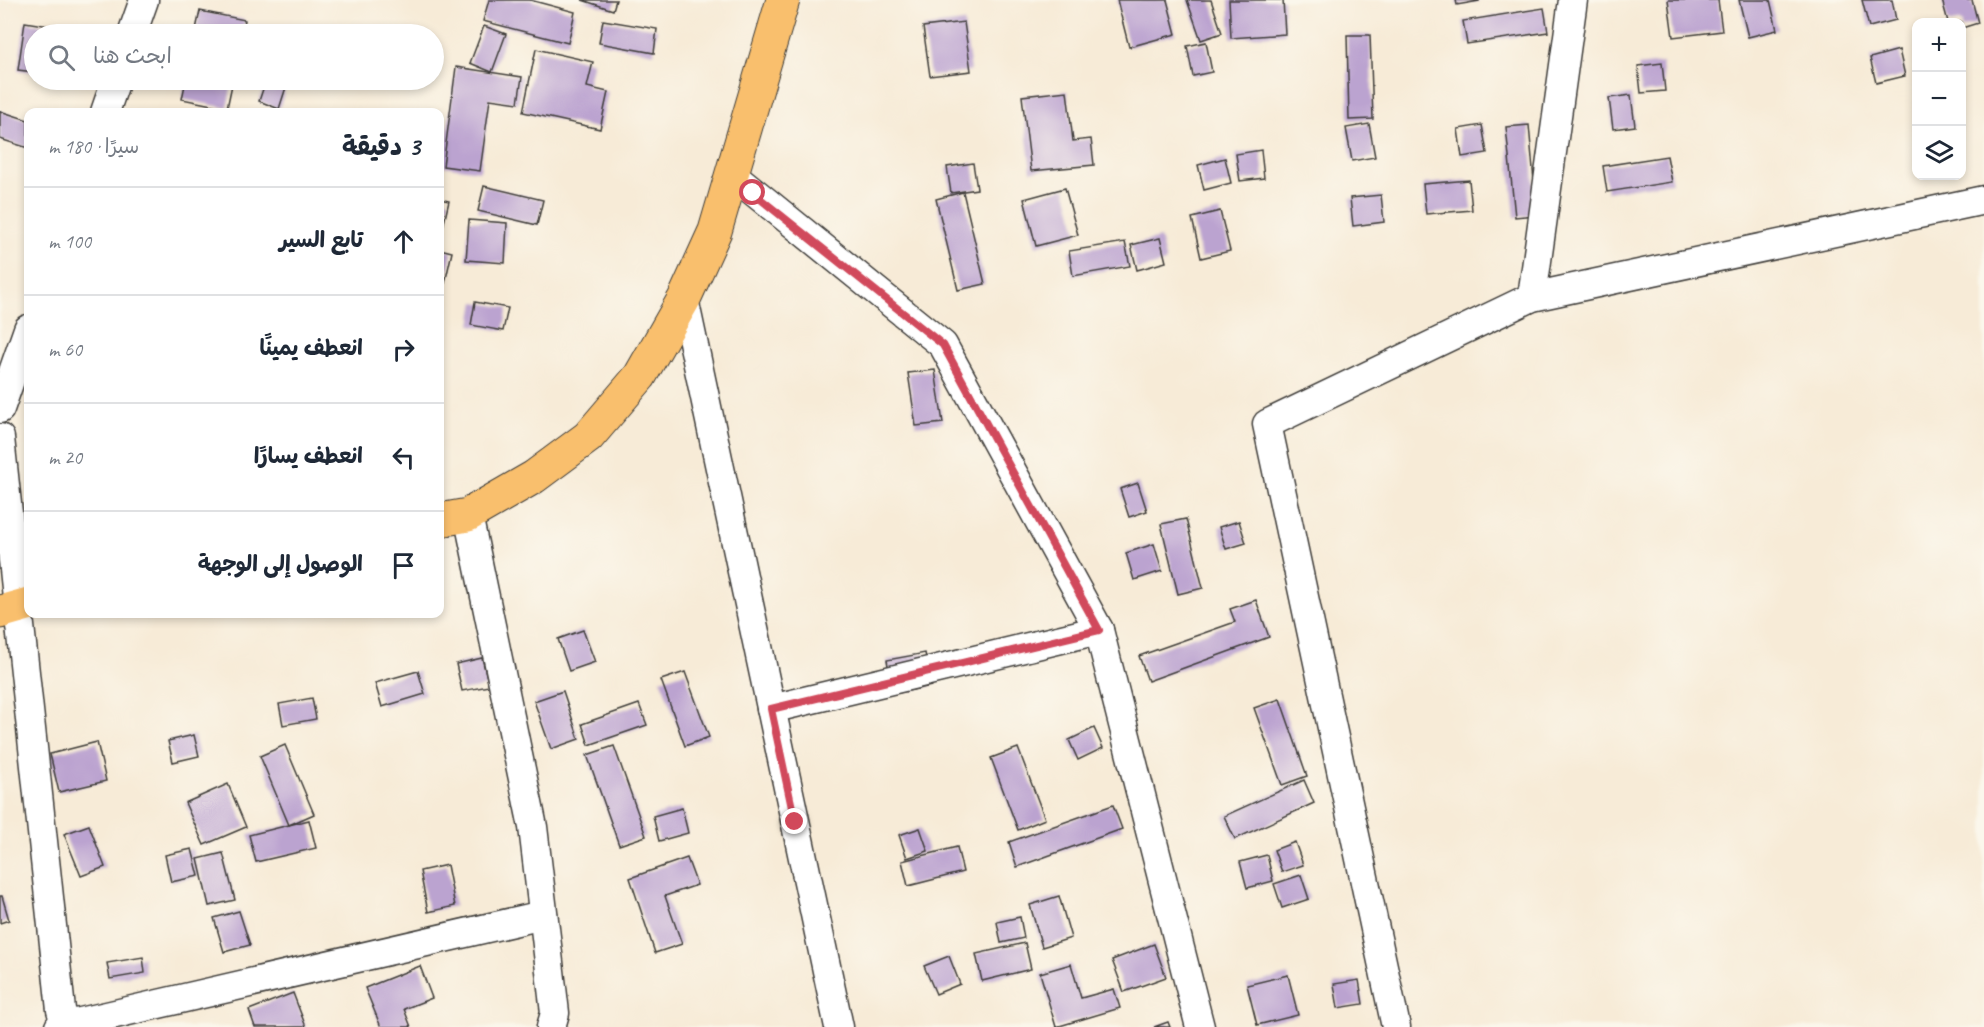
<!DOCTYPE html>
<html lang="ar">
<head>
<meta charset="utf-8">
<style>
  body { margin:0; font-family:Caveat,"Playpen Sans Arabic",sans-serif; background:#f6f6f7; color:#1f2937; direction:rtl }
  .controls { position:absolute; right:18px; top:18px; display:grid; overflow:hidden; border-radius:12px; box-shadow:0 3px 9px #0003 }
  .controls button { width:54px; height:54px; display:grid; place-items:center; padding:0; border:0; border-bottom:2px solid #e0e1e3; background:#fff; color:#1f2937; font:30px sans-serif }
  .stop { position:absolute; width:18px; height:18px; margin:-14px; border:4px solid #d1495b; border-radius:50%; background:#fff }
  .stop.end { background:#d1495b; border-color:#fff; box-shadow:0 2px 6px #0008 }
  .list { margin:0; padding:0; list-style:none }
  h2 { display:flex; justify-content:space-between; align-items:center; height:78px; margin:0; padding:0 24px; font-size:26px }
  h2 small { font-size:20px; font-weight:400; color:#747a83 }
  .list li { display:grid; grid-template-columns:39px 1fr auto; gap:18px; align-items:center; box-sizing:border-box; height:108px; padding:0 24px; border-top:2px solid #e0e1e3 }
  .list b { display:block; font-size:22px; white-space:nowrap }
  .list em { font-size:20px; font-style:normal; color:#747a83 }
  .icon { flex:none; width:33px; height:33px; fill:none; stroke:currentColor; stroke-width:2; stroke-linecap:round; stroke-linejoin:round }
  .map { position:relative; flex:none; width:1984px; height:1027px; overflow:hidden; direction:ltr }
  .search { position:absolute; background:#fff; box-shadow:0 3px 9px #0003; left:24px; top:24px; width:420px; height:66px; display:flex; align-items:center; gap:15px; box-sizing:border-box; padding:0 21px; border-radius:33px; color:#747a83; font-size:22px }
  .panel { position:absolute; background:#fff; box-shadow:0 3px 9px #0003; left:24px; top:108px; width:420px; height:510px; border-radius:12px; direction:rtl }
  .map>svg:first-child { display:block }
  .building { fill:#bba3d0 }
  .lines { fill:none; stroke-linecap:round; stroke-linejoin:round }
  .street-casing { stroke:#3d3b38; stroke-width:31 }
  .highway-casing { stroke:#3d3b38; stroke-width:35 }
  .street { stroke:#fff; stroke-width:28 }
  .highway { stroke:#f9bf6d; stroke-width:33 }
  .route { stroke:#d1495b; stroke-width:8 }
</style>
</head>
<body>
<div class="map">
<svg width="1984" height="1027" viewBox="0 0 1984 1027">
  <rect width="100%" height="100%" fill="#fbf7ec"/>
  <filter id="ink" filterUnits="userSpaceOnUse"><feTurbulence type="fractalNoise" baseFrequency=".0167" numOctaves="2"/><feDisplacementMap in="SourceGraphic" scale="12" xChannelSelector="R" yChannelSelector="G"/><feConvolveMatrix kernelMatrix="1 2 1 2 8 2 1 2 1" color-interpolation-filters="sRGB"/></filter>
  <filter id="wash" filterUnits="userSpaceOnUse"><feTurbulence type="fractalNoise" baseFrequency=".008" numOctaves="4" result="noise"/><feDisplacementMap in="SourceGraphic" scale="24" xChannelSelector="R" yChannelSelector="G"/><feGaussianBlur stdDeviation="1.35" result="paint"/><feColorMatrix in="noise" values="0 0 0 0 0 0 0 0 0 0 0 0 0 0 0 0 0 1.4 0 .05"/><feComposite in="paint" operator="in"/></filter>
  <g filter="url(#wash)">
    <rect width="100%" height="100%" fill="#f7ebd7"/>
    <g id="blocks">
      <g class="building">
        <path d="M 489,0 L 530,0 L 575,12 L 568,43 L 483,21 Z"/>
        <path d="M 582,0 L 616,0 L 613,10 Z"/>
        <path d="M 1117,0 L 1167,0 L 1176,34 L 1129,47 Z"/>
        <path d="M 1187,0 L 1211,0 L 1222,33 L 1201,40 Z"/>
        <path d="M 1229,0 L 1283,0 L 1285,34 L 1231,38 Z"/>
        <path d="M 1456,0 L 1479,0 L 1479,1 L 1457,5 Z"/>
        <path d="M 1668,0 L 1718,0 L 1722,31 L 1673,37 Z"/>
        <path d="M 1739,0 L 1770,0 L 1777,30 L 1748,37 Z"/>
        <path d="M 1862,0 L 1892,0 L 1896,20 L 1869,27 Z"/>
        <path d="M 1942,0 L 1972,0 L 1978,23 L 1962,28 L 1962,22 L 1948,22 Z"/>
        <path d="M 1544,8 L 1548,32 L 1467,44 L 1463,21 Z"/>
        <path d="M 200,11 L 245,20 L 242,34 L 195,34 Z"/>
        <path d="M 603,20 L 657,29 L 654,53 L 599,43 Z"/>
        <path d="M 25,22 L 50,26 L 48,34 L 34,34 L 34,72 L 18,70 Z"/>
        <path d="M 964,22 L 971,71 L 930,76 L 923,27 Z"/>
        <path d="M 484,26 L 506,34 L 492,72 L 470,63 Z"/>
        <path d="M 1347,35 L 1370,35 L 1373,119 L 1349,120 Z"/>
        <path d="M 1206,42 L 1212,72 L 1193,76 L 1187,46 Z"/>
        <path d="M 536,49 L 593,62 L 587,87 L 608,92 L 600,129 L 523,112 Z"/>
        <path d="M 1899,50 L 1905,76 L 1876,83 L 1870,58 Z"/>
        <path d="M 1662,63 L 1665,91 L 1641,93 L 1638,66 Z"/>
        <path d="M 456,67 L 522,77 L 518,103 L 490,99 L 480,171 L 443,166 Z"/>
        <path d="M 186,80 L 233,80 L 227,108 L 182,99 Z"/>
        <path d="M 266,80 L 288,81 L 279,109 L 259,101 Z"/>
        <path d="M 1067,91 L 1073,141 L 1091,139 L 1094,165 L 1031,171 L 1022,96 Z"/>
        <path d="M 1631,95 L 1635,126 L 1613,129 L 1609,98 Z"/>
        <path d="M 0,111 L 28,120 L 28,148 L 0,139 Z"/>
        <path d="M 1369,124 L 1375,157 L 1352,161 L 1346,128 Z"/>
        <path d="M 1482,125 L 1487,153 L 1462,157 L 1458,129 Z"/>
        <path d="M 1529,125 L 1537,215 L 1515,217 L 1506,127 Z"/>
        <path d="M 1261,150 L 1264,178 L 1240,181 L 1236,154 Z"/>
        <path d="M 1667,156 L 1672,182 L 1607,192 L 1603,166 Z"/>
        <path d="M 1225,158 L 1231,183 L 1204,190 L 1198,165 Z"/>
        <path d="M 973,163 L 977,189 L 951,193 L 947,167 Z"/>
        <path d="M 1469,180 L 1472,210 L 1426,214 L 1423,184 Z"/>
        <path d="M 484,186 L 543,200 L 537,225 L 478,211 Z"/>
        <path d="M 1065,188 L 1078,235 L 1036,246 L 1024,199 Z"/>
        <path d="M 963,192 L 985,284 L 958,290 L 936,199 Z"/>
        <path d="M 1381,195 L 1384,222 L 1353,226 L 1350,198 Z"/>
        <path d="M 440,199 L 449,201 L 440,240 Z"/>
        <path d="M 1220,211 L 1230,251 L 1201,258 L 1192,218 Z"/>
        <path d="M 469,220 L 507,223 L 505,263 L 466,260 Z"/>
        <path d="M 1160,238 L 1166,262 L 1137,270 L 1131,245 Z"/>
        <path d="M 1125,242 L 1130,266 L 1073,276 L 1069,251 Z"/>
        <path d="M 440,249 L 452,252 L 445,283 L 440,282 Z"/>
        <path d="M 475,302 L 508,308 L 503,331 L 471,325 Z"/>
        <path d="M 935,370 L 943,423 L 916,426 L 908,373 Z"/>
        <path d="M 1138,483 L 1147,511 L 1129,517 L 1120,489 Z"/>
        <path d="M 1186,519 L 1203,588 L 1178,594 L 1161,524 Z"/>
        <path d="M 1239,521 L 1246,543 L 1226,549 L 1219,527 Z"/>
        <path d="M 1154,544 L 1162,571 L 1134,580 L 1126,553 Z"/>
        <path d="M 1256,600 L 1269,637 L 1148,681 L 1139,656 L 1235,622 L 1230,609 Z"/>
        <path d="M 583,630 L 595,662 L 569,671 L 558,639 Z"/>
        <path d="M 925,653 L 932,686 L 893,694 L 887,660 Z"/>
        <path d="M 482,658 L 489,686 L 462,691 L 456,664 Z"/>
        <path d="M 418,671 L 425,694 L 382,707 L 375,683 Z"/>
        <path d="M 685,672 L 709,737 L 685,746 L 661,680 Z"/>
        <path d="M 563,691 L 579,739 L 551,749 L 534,701 Z"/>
        <path d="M 312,698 L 316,719 L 283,725 L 279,704 Z"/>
        <path d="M 1280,699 L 1307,776 L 1282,785 L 1254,708 Z"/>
        <path d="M 639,704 L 647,725 L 589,745 L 582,724 Z"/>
        <path d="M 1094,728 L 1103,748 L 1078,760 L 1069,740 Z"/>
        <path d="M 194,735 L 199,756 L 173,762 L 168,741 Z"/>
        <path d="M 97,742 L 106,781 L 59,792 L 50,754 Z"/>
        <path d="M 285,745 L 314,814 L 289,825 L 260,756 Z"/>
        <path d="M 614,746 L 646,836 L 619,845 L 587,755 Z"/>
        <path d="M 1018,748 L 1045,819 L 1018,830 L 991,758 Z"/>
        <path d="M 1304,780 L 1314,803 L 1235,839 L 1224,816 Z"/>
        <path d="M 228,784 L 246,827 L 204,845 L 185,803 Z"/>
        <path d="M 1113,805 L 1122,829 L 1017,867 L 1009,842 Z"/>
        <path d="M 682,808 L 688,833 L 659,841 L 653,816 Z"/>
        <path d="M 309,820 L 316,848 L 256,862 L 249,835 Z"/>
        <path d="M 89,825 L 105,867 L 81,876 L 64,834 Z"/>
        <path d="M 920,828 L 928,851 L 907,858 L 899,835 Z"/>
        <path d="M 1295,842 L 1303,865 L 1282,872 L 1274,850 Z"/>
        <path d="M 957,847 L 963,872 L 908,886 L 902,861 Z"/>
        <path d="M 192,849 L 199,876 L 171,882 L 165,855 Z"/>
        <path d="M 223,853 L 235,900 L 209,906 L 198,859 Z"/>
        <path d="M 1267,855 L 1273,881 L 1247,888 L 1240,862 Z"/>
        <path d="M 687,858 L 697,885 L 665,896 L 682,944 L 655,953 L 630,878 Z"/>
        <path d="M 447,865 L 455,906 L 428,912 L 420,871 Z"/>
        <path d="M 1301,875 L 1309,899 L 1282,908 L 1274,884 Z"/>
        <path d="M 0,896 L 2,896 L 9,920 L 0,923 Z"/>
        <path d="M 1059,896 L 1071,938 L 1042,947 L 1030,905 Z"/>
        <path d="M 239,911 L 250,945 L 224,952 L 214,918 Z"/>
        <path d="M 1020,917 L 1024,938 L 1001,943 L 997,922 Z"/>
        <path d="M 1025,943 L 1031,969 L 982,981 L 976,954 Z"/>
        <path d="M 1154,944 L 1166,977 L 1124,992 L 1112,960 Z"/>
        <path d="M 949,956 L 960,984 L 936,994 L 924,966 Z"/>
        <path d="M 143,957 L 145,973 L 110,979 L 107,963 Z"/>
        <path d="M 1071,964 L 1081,998 L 1114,989 L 1120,1008 L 1056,1027 L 1040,973 Z"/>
        <path d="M 420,966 L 432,998 L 404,1009 L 411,1027 L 381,1027 L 365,988 Z"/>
        <path d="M 1288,975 L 1298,1015 L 1257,1025 L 1247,985 Z"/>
        <path d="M 1359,980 L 1363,1004 L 1338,1008 L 1334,984 Z"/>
        <path d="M 293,993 L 306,1027 L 255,1027 L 249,1010 Z"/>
        <path d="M 1168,1022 L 1170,1027 L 1154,1027 Z"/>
      </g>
    </g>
  </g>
  <g filter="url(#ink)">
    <use href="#blocks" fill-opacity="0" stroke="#3d3b38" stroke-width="1.5"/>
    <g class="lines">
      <defs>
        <g id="street">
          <path d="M 132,34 L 144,0"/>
          <path d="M 105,112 L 116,80"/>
          <path d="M 732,174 L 943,345 L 1099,630 L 1200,1027"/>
          <path d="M 1532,297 L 1573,0"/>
          <path d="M 684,299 L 839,1027"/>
          <path d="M 0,409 L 28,329"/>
          <path d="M 0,438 L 61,1010 L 66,1027"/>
          <path d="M 468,515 L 533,827 L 555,1013 L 551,1027"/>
          <path d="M 771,709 L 1099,630"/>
          <path d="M 59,1027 L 543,915"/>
          <path d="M 1396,1027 L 1267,424 L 1532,297 L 1984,200"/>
        </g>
        <g id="highway">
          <path d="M 440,520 L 468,515 L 534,477 L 588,437 L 640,376 L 684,299 L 715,231 L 783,0"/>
          <path d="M 0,612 L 28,604"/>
        </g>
      </defs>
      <use href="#street" class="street-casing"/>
      <use href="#highway" class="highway-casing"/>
      <use href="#street" class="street"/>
      <use href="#highway" class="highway"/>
    </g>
  </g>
  <g class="lines" filter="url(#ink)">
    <path class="route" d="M 753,193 L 943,345 L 1099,630 L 771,709 L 795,822"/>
  </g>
</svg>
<div class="controls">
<button>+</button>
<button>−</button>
<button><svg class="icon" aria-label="layers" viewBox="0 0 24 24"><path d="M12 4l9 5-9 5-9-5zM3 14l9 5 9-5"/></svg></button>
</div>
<div class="stop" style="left:753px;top:193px"></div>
<div class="stop end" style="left:795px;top:822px"></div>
<div class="search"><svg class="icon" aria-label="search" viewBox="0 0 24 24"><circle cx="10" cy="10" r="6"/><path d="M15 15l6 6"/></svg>ابحث هنا</div>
<section class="panel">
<h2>3 دقيقة<small>سيرًا · 180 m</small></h2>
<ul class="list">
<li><svg class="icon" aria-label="ahead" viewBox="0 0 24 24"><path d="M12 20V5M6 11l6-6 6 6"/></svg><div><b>تابع السير</b></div><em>100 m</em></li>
<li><svg class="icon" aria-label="right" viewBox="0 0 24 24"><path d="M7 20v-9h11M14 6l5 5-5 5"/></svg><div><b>انعطف يمينًا</b></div><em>60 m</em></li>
<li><svg class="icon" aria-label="left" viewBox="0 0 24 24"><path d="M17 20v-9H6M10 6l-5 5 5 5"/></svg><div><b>انعطف يسارًا</b></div><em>20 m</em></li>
<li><svg class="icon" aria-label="arrive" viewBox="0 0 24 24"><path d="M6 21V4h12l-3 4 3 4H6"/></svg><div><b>الوصول إلى الوجهة</b></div></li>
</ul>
</section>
</div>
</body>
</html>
